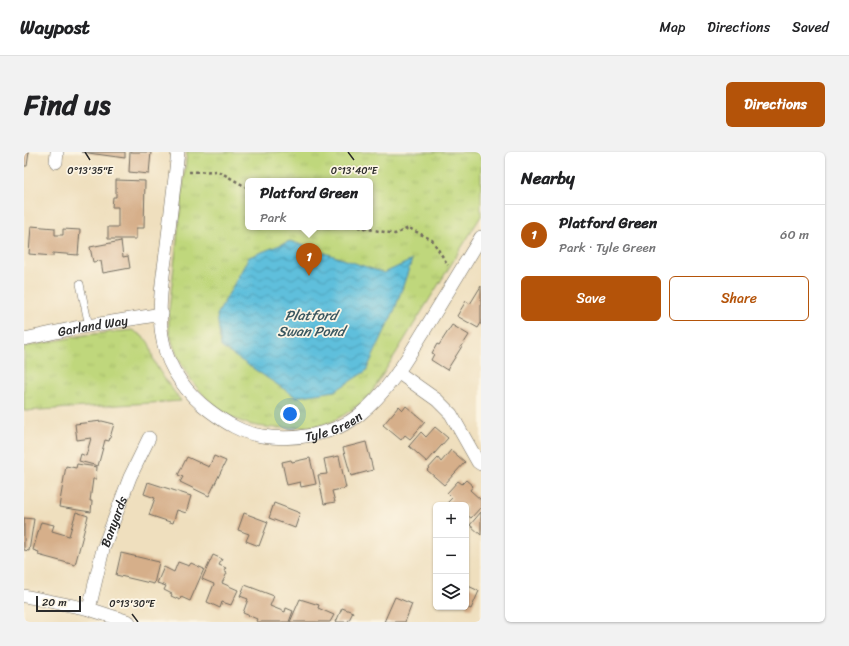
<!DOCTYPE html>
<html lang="en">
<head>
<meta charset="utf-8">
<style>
  body { margin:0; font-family:Sriracha,sans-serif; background:#f2f2f2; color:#202124 }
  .controls { position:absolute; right:12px; bottom:12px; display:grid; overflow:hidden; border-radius:6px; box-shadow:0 1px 3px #0004 }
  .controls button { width:36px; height:36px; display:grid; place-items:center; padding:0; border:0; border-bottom:1px solid #e0e0e0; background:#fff; color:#202124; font:20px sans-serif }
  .scale { position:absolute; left:12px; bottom:10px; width:45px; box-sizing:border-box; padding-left:4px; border:2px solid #2b2b2b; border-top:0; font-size:11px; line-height:14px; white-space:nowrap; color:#2b2b2b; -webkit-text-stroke:3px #fcf5e5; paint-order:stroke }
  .you { position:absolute; left:266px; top:262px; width:14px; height:14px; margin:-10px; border:3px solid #fff; border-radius:50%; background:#1a73e8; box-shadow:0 0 0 6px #1a73e833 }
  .badge { display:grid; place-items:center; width:26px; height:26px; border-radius:50%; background:#b45309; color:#fff; font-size:13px; font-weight:700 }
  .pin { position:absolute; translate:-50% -33px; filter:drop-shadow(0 1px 2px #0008) }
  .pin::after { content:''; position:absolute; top:21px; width:14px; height:12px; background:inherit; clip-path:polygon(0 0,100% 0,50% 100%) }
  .popup { position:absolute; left:221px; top:26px; width:128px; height:52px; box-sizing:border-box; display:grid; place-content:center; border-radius:6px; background:#fff; filter:drop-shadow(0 1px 3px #0005); font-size:13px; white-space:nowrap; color:#757577 }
  .popup b { font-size:15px; color:#202124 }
  .popup::after { content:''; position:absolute; left:50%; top:100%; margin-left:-8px; border:8px solid transparent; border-top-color:#fff }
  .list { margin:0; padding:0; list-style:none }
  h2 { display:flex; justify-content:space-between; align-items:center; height:52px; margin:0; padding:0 16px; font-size:17px }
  h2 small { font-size:13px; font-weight:400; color:#757577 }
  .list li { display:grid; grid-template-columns:26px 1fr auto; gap:12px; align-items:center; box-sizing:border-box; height:60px; padding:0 16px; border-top:1px solid #e0e0e0 }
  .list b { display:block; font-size:15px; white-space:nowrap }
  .list p { margin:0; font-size:13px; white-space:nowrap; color:#757577 }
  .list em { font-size:13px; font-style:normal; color:#757577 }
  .actions { display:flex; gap:8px; padding:12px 16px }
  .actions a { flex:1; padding:9px 0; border:1px solid #b45309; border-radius:6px; text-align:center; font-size:14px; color:#b45309 }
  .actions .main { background:#b45309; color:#fff }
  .icon { flex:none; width:22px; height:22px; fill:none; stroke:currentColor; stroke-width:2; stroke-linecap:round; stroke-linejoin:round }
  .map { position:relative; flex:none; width:457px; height:470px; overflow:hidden; border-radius:6px }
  header { display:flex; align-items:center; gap:24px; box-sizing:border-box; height:56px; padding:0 20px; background:#fff; border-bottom:1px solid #e0e0e0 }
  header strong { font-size:19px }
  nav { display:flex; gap:22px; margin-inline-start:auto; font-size:14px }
  .intro { display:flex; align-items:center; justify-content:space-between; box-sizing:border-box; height:96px; padding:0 24px }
  h1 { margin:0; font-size:28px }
  .button { padding:10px 18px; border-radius:6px; background:#b45309; color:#fff; font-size:14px; font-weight:700 }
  main { display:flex; gap:24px; padding:0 24px }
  aside { flex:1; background:#fff; border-radius:6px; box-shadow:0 1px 3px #0004 }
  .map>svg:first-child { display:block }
  .grass { fill:url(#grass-tufts); stroke:#758153; fill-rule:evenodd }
  .water { fill:url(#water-waves); stroke:#447584 }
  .building { fill:#d6af8a }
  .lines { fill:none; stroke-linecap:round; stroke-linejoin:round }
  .service-casing { stroke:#706a5e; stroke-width:8 }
  .minor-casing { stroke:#706a5e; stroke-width:14 }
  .path { stroke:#706a5e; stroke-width:2.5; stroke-dasharray:3 3; stroke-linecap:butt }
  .service { stroke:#fff; stroke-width:7 }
  .minor { stroke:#fff; stroke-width:13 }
  .ticks { fill:none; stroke:#2b2b2b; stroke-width:1.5 }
  .labels { text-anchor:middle; stroke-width:3.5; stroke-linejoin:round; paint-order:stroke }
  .street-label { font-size:13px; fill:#2b2b2b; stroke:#fcf5e5 }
  .water-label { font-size:14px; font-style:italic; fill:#3a5760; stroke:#fcf5e5 }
  .ticks-label { font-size:10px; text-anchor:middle; fill:#2b2b2b; stroke:#fcf5e5; stroke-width:3.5; stroke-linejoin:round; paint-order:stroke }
</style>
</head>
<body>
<header>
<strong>Waypost</strong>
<nav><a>Map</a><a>Directions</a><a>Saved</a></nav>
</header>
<div class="intro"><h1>Find us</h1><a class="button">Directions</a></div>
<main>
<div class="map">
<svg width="457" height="470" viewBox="0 0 457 470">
  <defs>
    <pattern id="grass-tufts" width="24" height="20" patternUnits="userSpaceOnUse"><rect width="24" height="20" fill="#bfd77b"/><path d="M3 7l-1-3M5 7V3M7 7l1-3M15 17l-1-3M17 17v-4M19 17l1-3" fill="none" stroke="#a4b96a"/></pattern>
    <pattern id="water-waves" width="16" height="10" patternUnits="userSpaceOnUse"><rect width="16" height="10" fill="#5ebfdc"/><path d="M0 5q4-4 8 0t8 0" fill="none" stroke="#4e9bb3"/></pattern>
  </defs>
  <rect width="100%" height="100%" fill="#fcf5e5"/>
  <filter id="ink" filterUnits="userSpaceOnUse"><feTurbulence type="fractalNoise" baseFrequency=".025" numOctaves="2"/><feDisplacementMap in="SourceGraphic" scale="8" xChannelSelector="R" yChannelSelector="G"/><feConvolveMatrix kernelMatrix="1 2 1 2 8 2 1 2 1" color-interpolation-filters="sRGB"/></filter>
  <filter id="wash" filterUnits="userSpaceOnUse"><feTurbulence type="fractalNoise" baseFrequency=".012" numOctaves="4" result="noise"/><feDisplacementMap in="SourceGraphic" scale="16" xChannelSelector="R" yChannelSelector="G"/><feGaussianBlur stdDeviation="0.9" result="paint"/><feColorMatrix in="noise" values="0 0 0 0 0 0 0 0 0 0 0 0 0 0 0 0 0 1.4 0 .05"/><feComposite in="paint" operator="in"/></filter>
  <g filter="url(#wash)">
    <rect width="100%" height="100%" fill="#efdfbe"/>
    <g class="grass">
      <path d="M 163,0 L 457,0 L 457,64 L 346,243 C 335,253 323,262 309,269 C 299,274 285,275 273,275 C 258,277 243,276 228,273 C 188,263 155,221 146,182 C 144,175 145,166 145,158 ZM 224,29 L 346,29 L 346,75 L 224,75 Z"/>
      <path d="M 108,178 C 134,192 122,195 133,215 C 140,227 149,238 157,249 L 0,259 L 0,195 L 61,183 Z"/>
    </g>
    <path class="water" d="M 266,89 L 360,121 L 388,108 L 371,157 L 342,219 L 311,239 L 272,245 L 197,195 L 193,163 L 225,105 Z"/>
    <g id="blocks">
      <g class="building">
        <path d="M 0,0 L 5,0 L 3,14 L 0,14 Z"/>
        <path d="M 57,0 L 101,0 L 101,6 Z"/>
        <path d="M 106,0 L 127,0 L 125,22 L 105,20 Z"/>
        <path d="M 92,28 L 121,29 L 120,76 L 112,76 L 112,87 L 84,87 L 84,75 L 94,75 L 94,55 L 88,55 L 89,45 L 92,45 Z"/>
        <path d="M 7,74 L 31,76 L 31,83 L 39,83 L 39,77 L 56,78 L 54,103 L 29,101 L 29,104 L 5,102 Z"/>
        <path d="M 97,89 L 99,105 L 104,104 L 106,116 L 79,121 L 77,109 L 69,110 L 66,95 Z"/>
        <path d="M 457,134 L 457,171 L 454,176 L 433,164 L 442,149 L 446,152 Z"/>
        <path d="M 428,173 L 445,183 L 423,218 L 407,208 L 410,202 L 408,201 L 413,192 L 415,193 Z"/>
        <path d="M 375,254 L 379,258 L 382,254 L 401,270 L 386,287 L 381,283 L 377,288 L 359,273 Z"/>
        <path d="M 78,269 L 90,272 L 85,289 L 81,288 L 74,314 L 55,309 L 57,302 L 62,304 L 67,286 L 53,288 L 51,272 Z"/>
        <path d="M 411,275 L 424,286 L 403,310 L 385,294 L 397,280 L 402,285 Z"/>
        <path d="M 342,290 L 349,318 L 327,324 L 319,296 Z"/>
        <path d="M 427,298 L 441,310 L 420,333 L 403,318 L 414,306 L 417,310 Z"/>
        <path d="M 190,304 L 202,309 L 185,344 L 156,330 L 159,325 L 154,323 L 163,305 L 185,315 Z"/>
        <path d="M 315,304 L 322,336 L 308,339 L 311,350 L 300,352 L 294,323 L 303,322 L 300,307 Z"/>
        <path d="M 286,306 L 292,332 L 277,335 L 276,330 L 263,333 L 258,310 L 267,308 L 268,310 Z"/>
        <path d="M 53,312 L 73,315 L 72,327 L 69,327 L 66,349 L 68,349 L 67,360 L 35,355 L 42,314 L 52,316 Z"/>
        <path d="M 442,328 L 449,334 L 446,338 L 457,348 L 457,355 L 447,366 L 443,363 L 442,365 L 442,353 L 421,353 L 428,346 L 423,341 L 434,329 L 438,332 Z"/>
        <path d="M 124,330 L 167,344 L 162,361 L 153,358 L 149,371 L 125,363 L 131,346 L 120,342 Z"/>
        <path d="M 250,351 L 276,361 L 271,376 L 245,366 Z"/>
        <path d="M 52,360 L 64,364 L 51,413 L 14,403 L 15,400 L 9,398 L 17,370 L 30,373 L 28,379 L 45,384 Z"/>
        <path d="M 457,360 L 457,383 L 446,373 Z"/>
        <path d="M 220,361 L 244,370 L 235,394 L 222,389 L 225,382 L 214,378 Z"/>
        <path d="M 0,366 L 10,367 L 5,399 L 0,398 Z"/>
        <path d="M 97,401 L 135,410 L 130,432 L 92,423 Z"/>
        <path d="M 189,403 L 198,407 L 195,413 L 202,416 L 200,419 L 203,421 L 198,431 L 214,438 L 207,453 L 198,450 L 196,456 L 183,450 L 190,432 L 178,427 Z"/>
        <path d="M 154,410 L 165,414 L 167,411 L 180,417 L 166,449 L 157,445 L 156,448 L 147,444 L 148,442 L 140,438 L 142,434 L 133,431 L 140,415 L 150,420 Z"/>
        <path d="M 221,433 L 250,444 L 246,454 L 261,460 L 262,456 L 269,459 L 265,470 L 234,470 L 232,469 L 233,467 L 219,461 L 224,447 L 216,444 Z"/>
        <path d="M 442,433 L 455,439 L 447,457 L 442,455 Z"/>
        <path d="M 371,445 L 388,452 L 381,470 L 360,470 Z"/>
        <path d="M 276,447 L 295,453 L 294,456 L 310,463 L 306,470 L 266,470 Z"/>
        <path d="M 318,456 L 329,460 L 324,470 L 312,470 Z"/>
      </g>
    </g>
  </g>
  <g filter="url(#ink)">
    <use href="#blocks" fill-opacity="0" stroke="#706a5e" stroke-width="1"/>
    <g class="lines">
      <defs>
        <path id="service" d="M 56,132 L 65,174"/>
        <g id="minor">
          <path id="s1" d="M 154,0 C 150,34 146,67 142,101 C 138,129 133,161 139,189 C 144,217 164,243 186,259 C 202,271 218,281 238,284 C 270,289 310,283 335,263 C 367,237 385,203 406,169 C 423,141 440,113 457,85"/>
          <path d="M 32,10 L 33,0"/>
          <path id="s2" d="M 0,187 L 51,176 L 138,162"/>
          <path d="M 375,221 L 413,248 L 427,262 L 454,310 L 457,312"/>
          <path d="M 0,444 L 65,457 L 105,470"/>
          <path id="s3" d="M 65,457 L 79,397 L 106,325 L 125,286"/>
        </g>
      </defs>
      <use href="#service" class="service-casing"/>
      <use href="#minor" class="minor-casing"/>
      <g class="path">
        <path d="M 165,20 L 194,19 L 224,36"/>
        <path d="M 334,75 L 371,82 L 385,76 L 408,88 L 424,113"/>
      </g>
      <use href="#service" class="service"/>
      <use href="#minor" class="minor"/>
    </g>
  </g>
  <path class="ticks" d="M 61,0 L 66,8M 324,0 L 330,8M 108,462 L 114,470"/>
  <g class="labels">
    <g class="street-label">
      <text dy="5" stroke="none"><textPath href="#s2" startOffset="70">Garland Way</textPath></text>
      <text dy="5" stroke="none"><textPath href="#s1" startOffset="408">Tyle Green</textPath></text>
      <text dy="5" stroke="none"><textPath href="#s3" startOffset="91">Banyards</textPath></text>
    </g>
    <g class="water-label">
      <text x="287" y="168">Platford<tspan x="287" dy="16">Swan Pond</tspan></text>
    </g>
  </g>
  <g class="ticks-label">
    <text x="66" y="22">0°13'35"E</text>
    <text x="330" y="22">0°13'40"E</text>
    <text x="108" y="455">0°13'30"E</text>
  </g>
</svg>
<div class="controls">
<button>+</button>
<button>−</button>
<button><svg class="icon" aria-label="layers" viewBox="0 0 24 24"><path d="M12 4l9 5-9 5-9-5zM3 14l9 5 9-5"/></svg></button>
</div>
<div class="scale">20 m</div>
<div class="you"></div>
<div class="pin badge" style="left:285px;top:124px">1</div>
<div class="popup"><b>Platford Green</b>Park</div>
</div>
<aside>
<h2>Nearby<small></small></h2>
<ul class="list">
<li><span class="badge">1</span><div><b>Platford Green</b><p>Park · Tyle Green</p></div><em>60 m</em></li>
</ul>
<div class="actions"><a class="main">Save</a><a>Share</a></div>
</aside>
</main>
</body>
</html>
